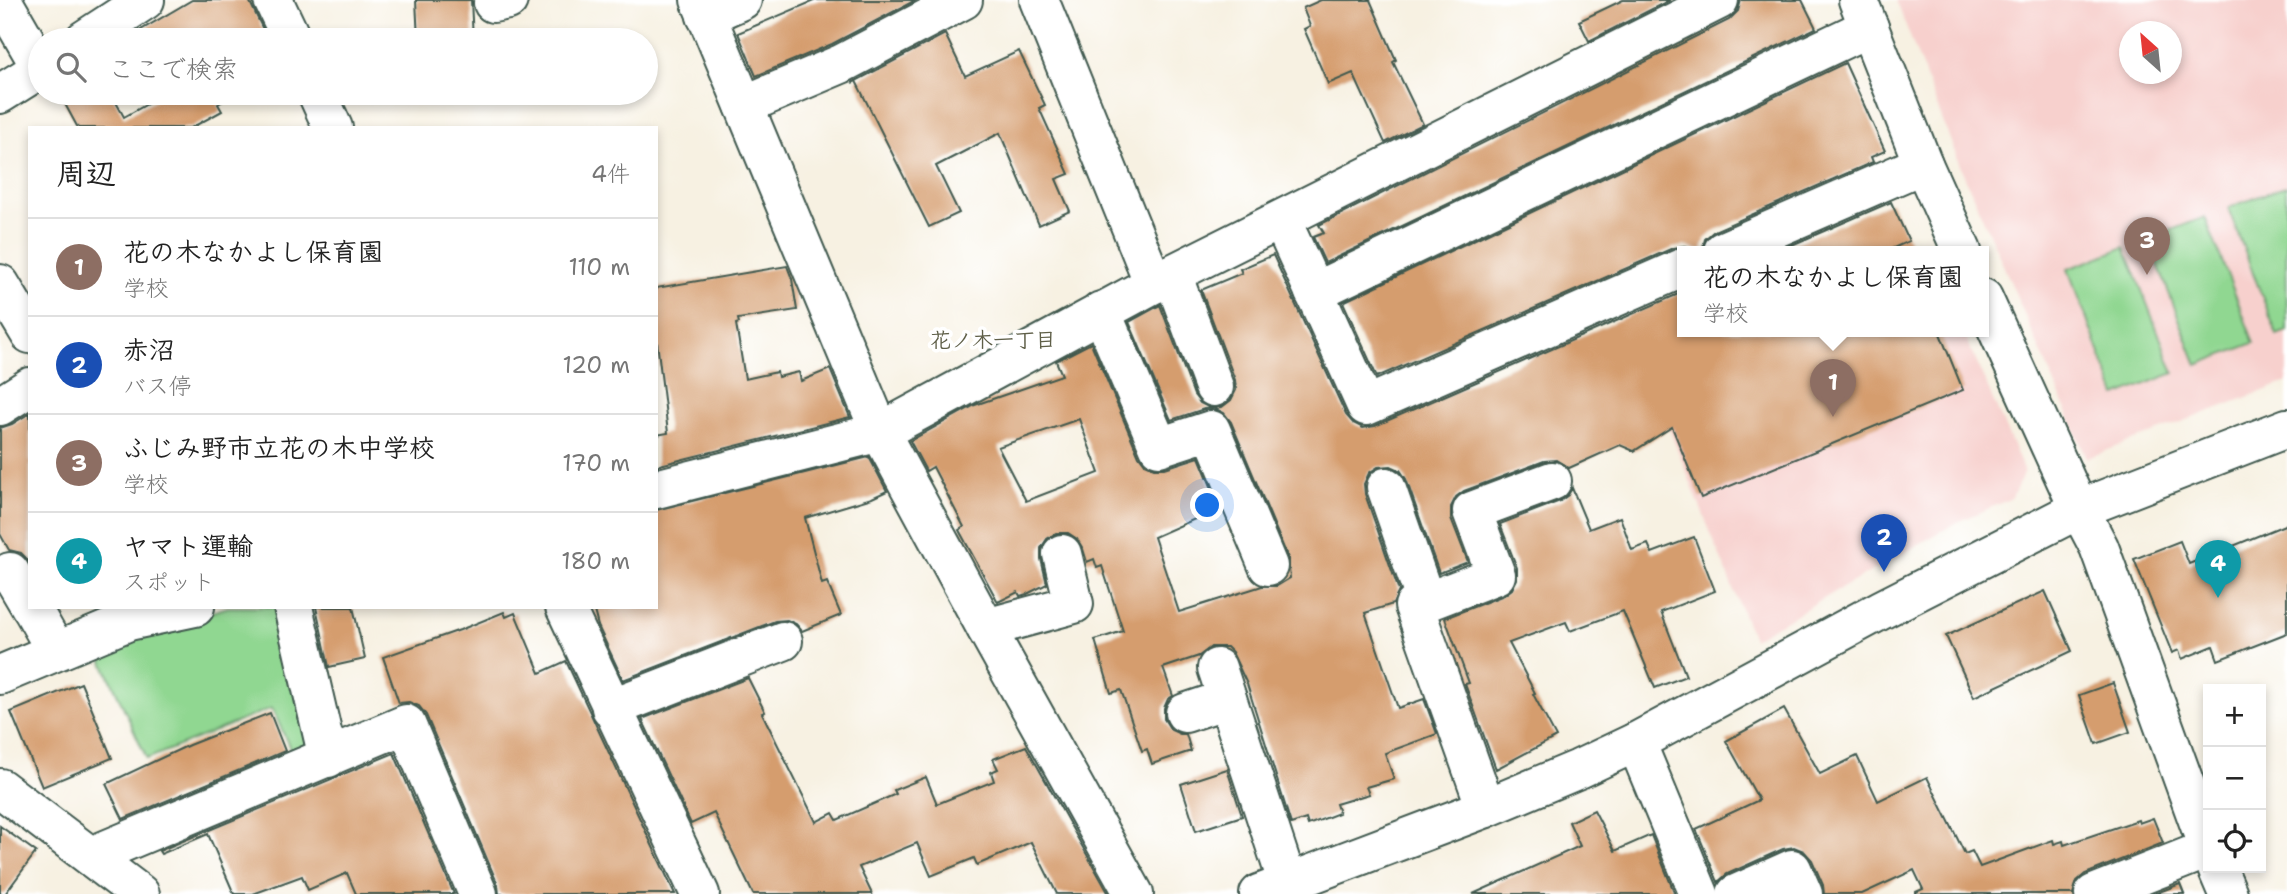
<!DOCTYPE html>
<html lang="ja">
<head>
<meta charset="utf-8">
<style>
  body { margin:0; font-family:"Shantell Sans","Klee One",sans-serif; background:#f2f2f2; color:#222 }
  .controls { position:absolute; right:21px; bottom:21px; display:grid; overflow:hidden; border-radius:0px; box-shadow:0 4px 10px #0003 }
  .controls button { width:63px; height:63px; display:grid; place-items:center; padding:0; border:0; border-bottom:2px solid #e0e0e0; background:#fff; color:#222; font:35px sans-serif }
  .compass { position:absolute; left:2119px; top:21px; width:63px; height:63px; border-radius:50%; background:#fff; box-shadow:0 4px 10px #0003; rotate:333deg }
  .you { position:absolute; left:1208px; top:506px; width:24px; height:24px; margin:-18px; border:5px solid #fff; border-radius:50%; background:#1a73e8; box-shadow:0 0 0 10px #1a73e833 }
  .badge { display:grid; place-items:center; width:46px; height:46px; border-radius:50%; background:#1f6fb2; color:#fff; font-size:23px; font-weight:700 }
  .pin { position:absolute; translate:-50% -58px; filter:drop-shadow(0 2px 4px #0008) }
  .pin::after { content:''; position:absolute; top:37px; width:24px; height:21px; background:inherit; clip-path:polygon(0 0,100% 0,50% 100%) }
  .popup { position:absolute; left:1677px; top:246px; width:312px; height:91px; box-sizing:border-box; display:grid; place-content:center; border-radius:0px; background:#fff; filter:drop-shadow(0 2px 5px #0005); font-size:23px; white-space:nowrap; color:#767676 }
  .popup b { font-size:26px; color:#222 }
  .popup::after { content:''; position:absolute; left:50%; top:100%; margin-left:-14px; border:14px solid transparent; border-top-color:#fff }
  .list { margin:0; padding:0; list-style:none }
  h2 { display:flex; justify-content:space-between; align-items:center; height:91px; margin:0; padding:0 28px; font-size:30px }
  h2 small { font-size:23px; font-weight:400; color:#767676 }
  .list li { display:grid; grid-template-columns:46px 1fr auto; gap:21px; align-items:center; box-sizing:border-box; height:98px; padding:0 28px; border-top:2px solid #e0e0e0 }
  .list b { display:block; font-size:26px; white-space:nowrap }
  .list p { margin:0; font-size:23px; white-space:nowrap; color:#767676 }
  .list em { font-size:23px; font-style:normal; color:#767676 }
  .icon { flex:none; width:38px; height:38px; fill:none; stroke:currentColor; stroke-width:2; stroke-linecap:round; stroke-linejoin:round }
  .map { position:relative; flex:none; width:2287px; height:894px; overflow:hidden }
  .search { position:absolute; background:#fff; box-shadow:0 4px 10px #0003; left:28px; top:28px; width:630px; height:77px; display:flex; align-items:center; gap:18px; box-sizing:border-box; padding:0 24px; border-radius:38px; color:#767676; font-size:26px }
  .panel { position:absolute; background:#fff; box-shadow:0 4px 10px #0003; left:28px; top:126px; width:630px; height:483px; border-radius:0px }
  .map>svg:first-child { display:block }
  .built { fill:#f7d0cd; fill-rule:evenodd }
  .green { fill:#90d791; stroke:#588a62; stroke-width:2 }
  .building { fill:#d59d6e; fill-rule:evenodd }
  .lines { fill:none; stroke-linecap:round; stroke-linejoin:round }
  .minor-casing { stroke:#3f584e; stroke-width:42 }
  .minor { stroke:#fff; stroke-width:38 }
  .labels { text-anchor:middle; stroke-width:7; stroke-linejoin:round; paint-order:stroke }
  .neighbourhood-label { font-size:21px; font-weight:bold; fill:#5f5f48; stroke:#fff }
</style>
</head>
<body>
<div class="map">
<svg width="2287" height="894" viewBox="0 0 2287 894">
  <rect width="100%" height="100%" fill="#fff"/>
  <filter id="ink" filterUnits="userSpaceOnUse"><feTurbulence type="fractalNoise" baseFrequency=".0143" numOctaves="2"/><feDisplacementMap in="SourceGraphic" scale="14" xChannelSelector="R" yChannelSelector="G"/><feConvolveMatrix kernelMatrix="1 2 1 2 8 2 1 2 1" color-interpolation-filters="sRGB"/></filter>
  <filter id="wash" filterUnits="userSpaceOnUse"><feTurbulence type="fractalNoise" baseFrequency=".00686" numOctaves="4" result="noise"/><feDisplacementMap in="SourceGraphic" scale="28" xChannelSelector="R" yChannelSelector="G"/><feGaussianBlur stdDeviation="1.57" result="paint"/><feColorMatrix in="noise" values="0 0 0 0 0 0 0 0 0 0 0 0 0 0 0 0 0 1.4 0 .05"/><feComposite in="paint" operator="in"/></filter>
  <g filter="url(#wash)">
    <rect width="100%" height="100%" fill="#f7f1e2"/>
    <g class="built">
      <path d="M 1896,0 L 2287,0 L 2287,382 L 2087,458 L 1961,168 ZM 2130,32 L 2172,32 L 2172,74 L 2130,74 Z"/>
      <path d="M 1722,331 L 1963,331 L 2024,471 L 2012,498 L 1958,522 L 1753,639 L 1643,363 Z"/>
    </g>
    <g class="green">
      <path d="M 2286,186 L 2287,331 L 2277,335 L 2228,208 Z"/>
      <path d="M 2205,217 L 2254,343 L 2197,365 L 2148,239 Z"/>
      <path d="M 2125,247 L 2174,373 L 2116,396 L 2068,269 Z"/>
      <path d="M 228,607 L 281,607 L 314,750 L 294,758 L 272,708 L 147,759 L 96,647 Z"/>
    </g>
    <g id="blocks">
      <g class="building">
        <path d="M 192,0 L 249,0 L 268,40 L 124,40 Z"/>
        <path d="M 416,0 L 471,0 L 473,40 L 418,40 Z"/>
        <path d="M 816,0 L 916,0 L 832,44 L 756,76 L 738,33 Z"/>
        <path d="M 1321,0 L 1370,0 L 1396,60 L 1393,62 L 1423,124 L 1385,143 L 1353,73 L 1328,84 L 1304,29 L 1310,26 L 1303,8 Z"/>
        <path d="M 1623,0 L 1670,0 L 1589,41 L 1579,21 Z"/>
        <path d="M 1741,0 L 1802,0 L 1816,28 L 1325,263 L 1313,237 L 1324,233 L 1319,225 L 1729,20 L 1738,11 Z"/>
        <path d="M 945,34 L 965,76 L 1019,51 L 1045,105 L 1039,108 L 1069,174 L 1056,179 L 1070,211 L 1039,225 L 1000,133 L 936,166 L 959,213 L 929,227 L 856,81 L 852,83 Z"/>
        <path d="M 1845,63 L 1885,151 L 1871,157 L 1873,162 L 1714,231 L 1705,239 L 1702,251 L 1684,246 L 1673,248 L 1377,377 L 1343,302 Z"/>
        <path d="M 59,93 L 111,93 L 124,117 L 167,93 L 237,93 L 218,104 L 222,111 L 191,128 L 78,128 Z"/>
        <path d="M 1891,202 L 1909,241 L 1887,251 L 1778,251 Z"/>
        <path d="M 1273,255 L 1346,415 L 1353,423 L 1363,428 L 1375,426 L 1683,292 L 1683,331 L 1939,331 L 1963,390 L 1701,498 L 1672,427 L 1634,451 L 1620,445 L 1569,468 L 1556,460 L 1544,461 L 1464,491 L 1456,497 L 1451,507 L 1451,518 L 1468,562 L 1439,573 L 1406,479 L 1400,470 L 1391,466 L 1378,467 L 1369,473 L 1364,484 L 1365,494 L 1399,591 L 1393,604 L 1365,613 L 1398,708 L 1424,699 L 1437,734 L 1385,753 L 1394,779 L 1366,787 L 1369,794 L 1336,804 L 1339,813 L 1308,825 L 1306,819 L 1291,824 L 1247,684 L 1232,652 L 1227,647 L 1211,647 L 1199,656 L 1163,668 L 1173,696 L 1168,699 L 1164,708 L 1164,719 L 1171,730 L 1180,734 L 1186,734 L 1191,751 L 1152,764 L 1147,749 L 1142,751 L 1121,690 L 1111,693 L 1095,640 L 1123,631 L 1102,566 L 1097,568 L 1094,559 L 1087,562 L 1083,549 L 1077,539 L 1068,533 L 1056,533 L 1047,539 L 1041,548 L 1041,559 L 1047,584 L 1027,594 L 1020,596 L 1018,592 L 998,602 L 959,530 L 964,527 L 933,467 L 926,471 L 910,441 L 975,405 L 1062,375 L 1056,361 L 1091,343 L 1139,456 L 1145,464 L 1154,468 L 1165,468 L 1199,457 L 1220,508 L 1154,537 L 1179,612 L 1262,586 L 1277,586 L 1290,578 L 1288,558 L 1231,422 L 1224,413 L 1214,408 L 1204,409 L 1171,420 L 1129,322 L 1160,305 L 1194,395 L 1200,403 L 1210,408 L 1222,407 L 1231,400 L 1236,390 L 1235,380 L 1201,290 L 1242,273 L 1240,269 ZM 1079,419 L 1099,473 L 1026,501 L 998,447 Z"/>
        <path d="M 787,266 L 792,279 L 797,310 L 738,319 L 739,323 L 736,324 L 745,379 L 777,372 L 778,377 L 799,372 L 801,381 L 830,369 L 850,417 L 656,466 L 656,435 L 668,433 L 656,333 L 656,288 Z"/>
        <path d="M 30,413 L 30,562 L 21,553 L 9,550 L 0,534 L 0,428 L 12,424 Z"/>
        <path d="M 869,457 L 887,491 L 872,498 L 805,518 L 822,584 L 827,582 L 841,615 L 802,631 L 796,624 L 787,620 L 775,621 L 623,680 L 598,626 L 593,607 L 656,607 L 656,510 Z"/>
        <path d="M 1572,488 L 1589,529 L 1620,517 L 1632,550 L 1648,544 L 1652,553 L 1694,537 L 1715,591 L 1661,612 L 1686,676 L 1655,688 L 1623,611 L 1570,631 L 1566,622 L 1509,643 L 1535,693 L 1533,694 L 1556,737 L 1496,769 L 1465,684 L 1469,683 L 1445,618 L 1504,595 L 1512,589 L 1517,579 L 1517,568 L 1500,524 L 1560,501 L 1568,495 Z"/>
        <path d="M 2287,524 L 2287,633 L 2218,660 L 2213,646 L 2182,659 L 2179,650 L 2172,653 L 2134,559 L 2180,541 L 2189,564 Z"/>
        <path d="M 2045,591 L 2072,651 L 1974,697 L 1946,636 Z"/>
        <path d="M 316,607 L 353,607 L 365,659 L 329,667 Z"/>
        <path d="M 504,612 L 506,617 L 515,613 L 540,673 L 566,661 L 675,894 L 499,894 L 498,885 L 426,715 L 419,706 L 409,702 L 399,703 L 383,657 L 460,630 Z"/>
        <path d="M 748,678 L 765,712 L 762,713 L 816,822 L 833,813 L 837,820 L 896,794 L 894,790 L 926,777 L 937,804 L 994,781 L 991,772 L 998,769 L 993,759 L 1026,746 L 1109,894 L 1057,894 L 1031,842 L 977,865 L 974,858 L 931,876 L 917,843 L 859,867 L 872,894 L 753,894 L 714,813 L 691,824 L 642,719 Z"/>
        <path d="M 81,683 L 112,758 L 42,787 L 11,712 Z"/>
        <path d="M 2113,683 L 2130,732 L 2096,744 L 2079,695 Z"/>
        <path d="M 1784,709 L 1820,774 L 1857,756 L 1878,801 L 1927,777 L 1965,854 L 1972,851 L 1980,867 L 2053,840 L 2054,844 L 2063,841 L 2064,845 L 2138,820 L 2139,823 L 2153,818 L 2163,843 L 2085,874 L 2077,881 L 2073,894 L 1916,894 L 1916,892 L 1923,889 L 1914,870 L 1862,894 L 1824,894 L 1823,885 L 1812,860 L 1804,851 L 1794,847 L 1783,849 L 1727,874 L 1718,882 L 1696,829 L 1759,800 L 1726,741 Z"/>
        <path d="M 270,713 L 285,751 L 123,819 L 106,784 L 189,745 Z"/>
        <path d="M 394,753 L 454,894 L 356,894 L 347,873 L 308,890 L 302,876 L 253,894 L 234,894 L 208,834 L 161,854 L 159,851 Z"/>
        <path d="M 1227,769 L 1242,816 L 1196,831 L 1181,784 Z"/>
        <path d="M 1594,810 L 1615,851 L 1651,835 L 1675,894 L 1473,894 L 1580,846 L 1569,822 Z"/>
        <path d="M 0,826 L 36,852 L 5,894 L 0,894 Z"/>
        <path d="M 2180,884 L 2184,894 L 2154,894 Z"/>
      </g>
    </g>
  </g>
  <g filter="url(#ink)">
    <use href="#blocks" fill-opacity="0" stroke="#3f584e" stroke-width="2"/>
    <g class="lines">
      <defs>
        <g id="minor">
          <path d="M 2,0 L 40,66"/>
          <path d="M 273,0 L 292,40"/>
          <path d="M 700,0 L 880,432 L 986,628 L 1134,894"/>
          <path d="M 1039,0 L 1154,284"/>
          <path d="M 1858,0 L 1923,164 L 1962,251"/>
          <path d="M 493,3 L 508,0"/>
          <path d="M 706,16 L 742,0"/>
          <path d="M 84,40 L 145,0"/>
          <path d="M 317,93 L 333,128"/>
          <path d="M 0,94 L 40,69"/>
          <path d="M 744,105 L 841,64 L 963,0"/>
          <path d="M 1282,221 L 1366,406 L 1682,268"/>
          <path d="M 1723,251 L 1923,164"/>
          <path d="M 1172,274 L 1214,387"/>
          <path d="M 0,284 L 30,334"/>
          <path d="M 1314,292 L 1869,27"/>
          <path d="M 1983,298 L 2079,509 L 2099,547 L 2208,848"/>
          <path d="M 1101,311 L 1159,447 L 1211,430 L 1268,566"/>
          <path d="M 0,406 L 30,387"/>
          <path d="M 1386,487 L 1426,602 L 1414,606 L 1486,808"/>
          <path d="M 656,489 L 880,432 L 1172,274 L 1719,0"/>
          <path d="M 10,572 L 30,606"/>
          <path d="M 1426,602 L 1496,575 L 1472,511 L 1552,481"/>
          <path d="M 31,607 L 56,651"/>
          <path d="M 293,607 L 328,758"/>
          <path d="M 565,607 L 700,894"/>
          <path d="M 986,628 L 1074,604 L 1062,554"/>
          <path d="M 1217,668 L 1288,884"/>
          <path d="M 0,675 L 129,621 L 195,607"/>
          <path d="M 611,708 L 783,641"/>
          <path d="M 1185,713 L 1227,699"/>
          <path d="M 1636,742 L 1699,894"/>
          <path d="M 0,788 L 140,894"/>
          <path d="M 91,856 L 406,724 L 478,894"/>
          <path d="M 2217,868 L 2228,894"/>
          <path d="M 1259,894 L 1486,808 L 1579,769 L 1636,742 L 1881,610 L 2079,509 L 2287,428"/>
          <path d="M 1736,894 L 1792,869 L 1803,894"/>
          <path d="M 2094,894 L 2208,849"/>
        </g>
      </defs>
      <use href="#minor" class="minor-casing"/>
      <use href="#minor" class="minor"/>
    </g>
  </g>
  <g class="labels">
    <g class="neighbourhood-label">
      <text x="993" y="347">花ノ木一丁目</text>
    </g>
  </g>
</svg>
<div class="controls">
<button>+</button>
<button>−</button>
<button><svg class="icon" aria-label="locate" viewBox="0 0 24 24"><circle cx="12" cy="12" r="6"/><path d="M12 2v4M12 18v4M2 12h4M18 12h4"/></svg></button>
</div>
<svg class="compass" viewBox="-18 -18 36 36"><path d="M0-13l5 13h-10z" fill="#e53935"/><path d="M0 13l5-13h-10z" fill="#767676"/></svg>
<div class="you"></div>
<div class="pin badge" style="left:1833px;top:417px;background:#8d6e63">1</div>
<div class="popup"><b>花の木なかよし保育園</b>学校</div>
<div class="pin badge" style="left:1884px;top:572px;background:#1a4fb4">2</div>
<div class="pin badge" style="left:2147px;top:275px;background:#8d6e63">3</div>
<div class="pin badge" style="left:2218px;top:598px;background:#0f9aa8">4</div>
<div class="search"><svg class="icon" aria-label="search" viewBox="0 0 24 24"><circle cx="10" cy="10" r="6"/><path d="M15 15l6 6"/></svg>ここで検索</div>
<section class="panel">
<h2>周辺<small>4件</small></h2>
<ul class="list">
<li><span class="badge" style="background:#8d6e63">1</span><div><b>花の木なかよし保育園</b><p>学校</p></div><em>110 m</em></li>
<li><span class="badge" style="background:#1a4fb4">2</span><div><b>赤沼</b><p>バス停</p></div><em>120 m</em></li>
<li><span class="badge" style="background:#8d6e63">3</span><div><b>ふじみ野市立花の木中学校</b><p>学校</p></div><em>170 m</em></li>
<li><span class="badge" style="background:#0f9aa8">4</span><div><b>ヤマト運輸</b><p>スポット</p></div><em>180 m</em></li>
</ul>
</section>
</div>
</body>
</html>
